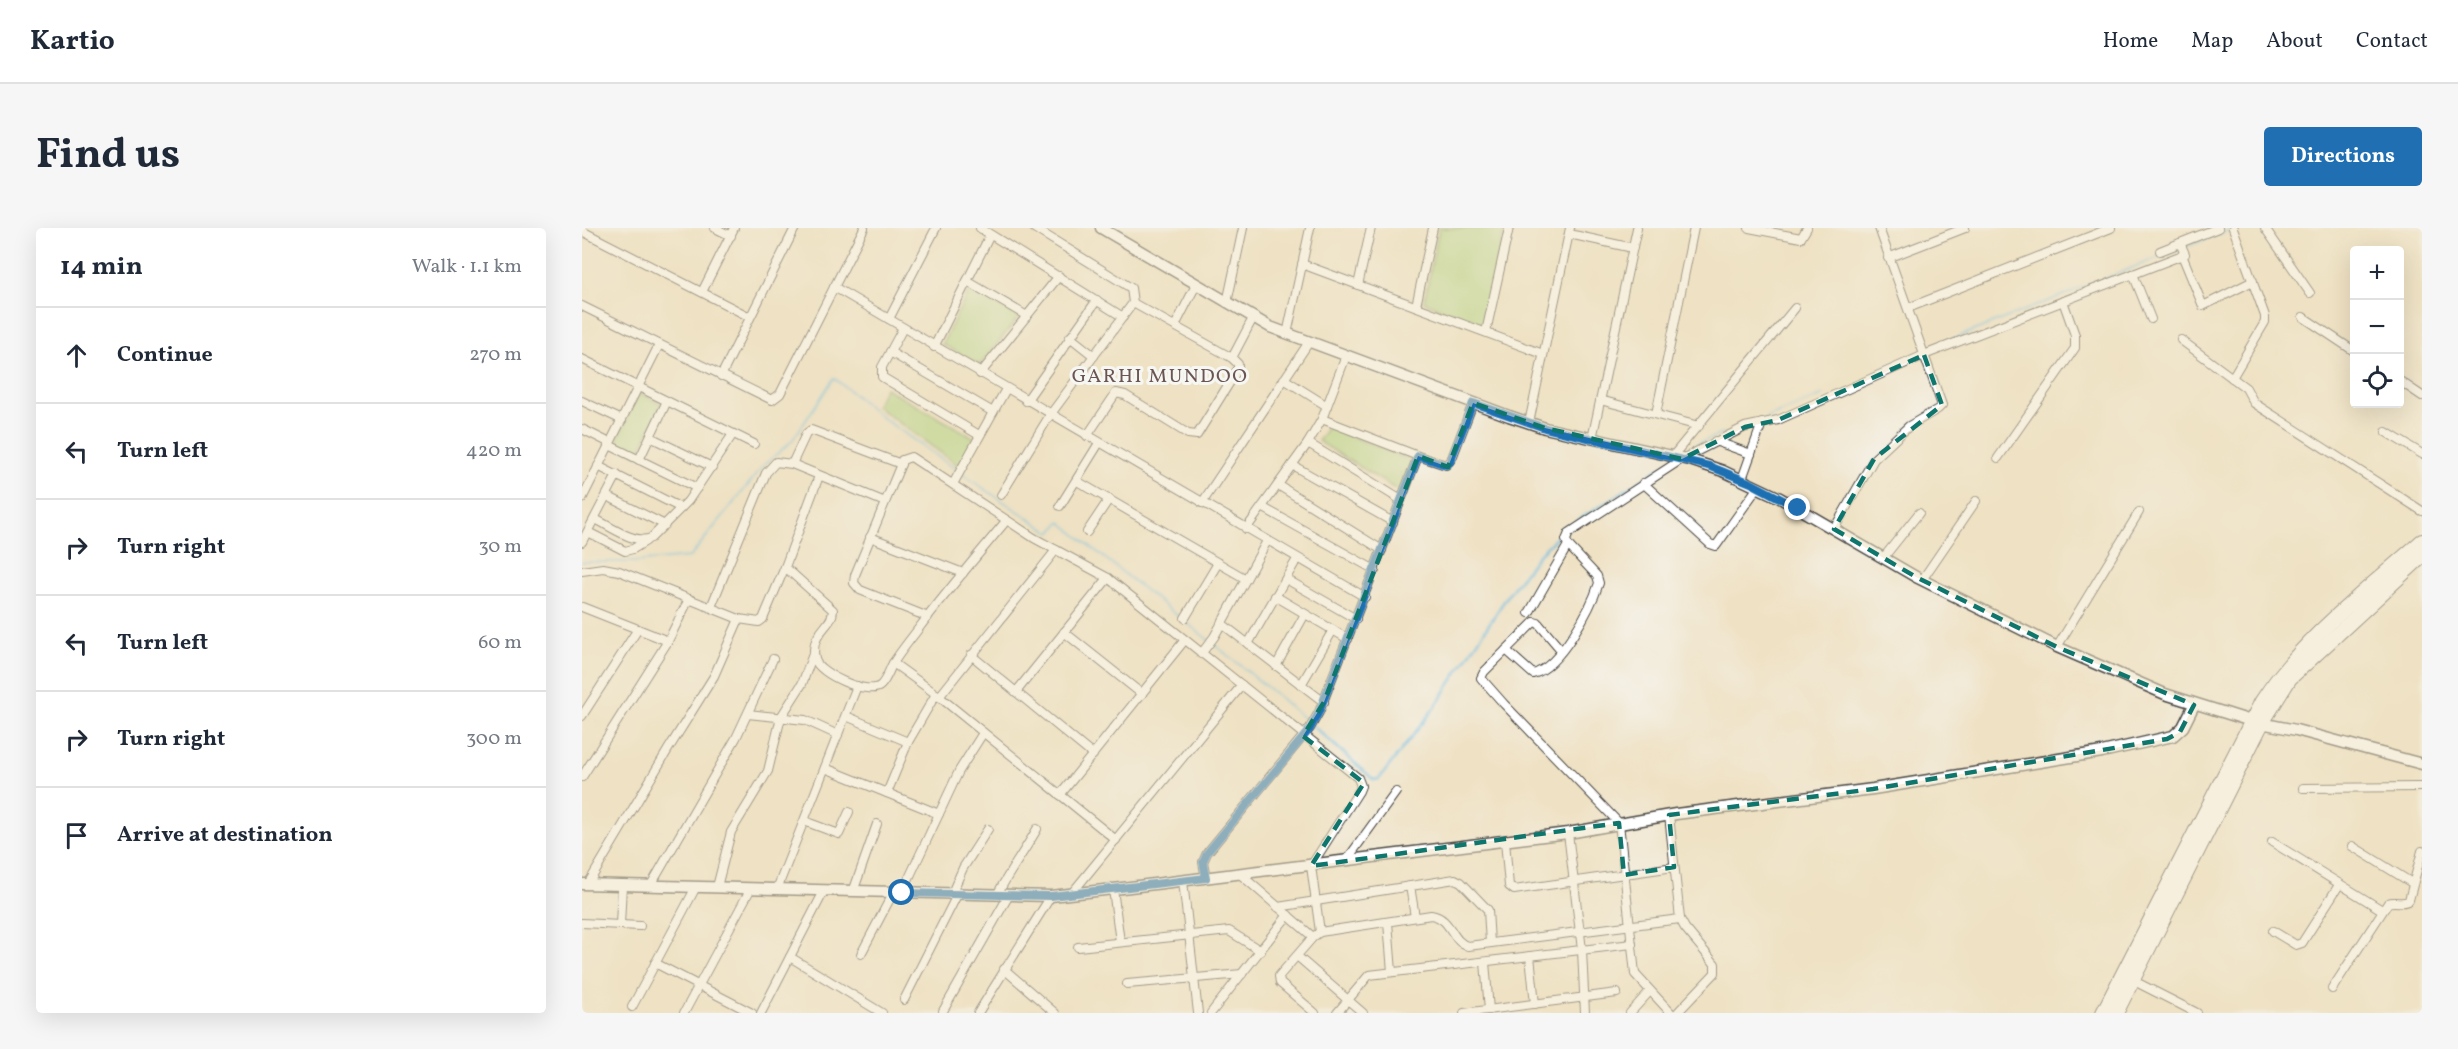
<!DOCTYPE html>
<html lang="en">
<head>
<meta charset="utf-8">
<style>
  body { margin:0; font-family:Vollkorn,serif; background:#f6f6f7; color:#1f2937 }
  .controls { position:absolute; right:18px; top:18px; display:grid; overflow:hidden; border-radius:6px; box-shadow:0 6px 24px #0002 }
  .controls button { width:54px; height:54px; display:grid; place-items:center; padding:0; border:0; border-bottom:2px solid #e0e1e3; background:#fff; color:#1f2937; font:30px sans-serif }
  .stop { position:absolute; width:18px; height:18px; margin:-14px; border:4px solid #1f6fb2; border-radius:50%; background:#fff }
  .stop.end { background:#1f6fb2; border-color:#fff; box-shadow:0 2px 6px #0008 }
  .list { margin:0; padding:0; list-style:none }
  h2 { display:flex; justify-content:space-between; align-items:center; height:78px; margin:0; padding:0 24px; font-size:26px }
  h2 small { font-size:20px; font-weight:400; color:#747a83 }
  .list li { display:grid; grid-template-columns:39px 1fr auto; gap:18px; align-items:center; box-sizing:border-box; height:96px; padding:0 24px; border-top:2px solid #e0e1e3 }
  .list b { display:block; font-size:22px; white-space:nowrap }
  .list em { font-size:20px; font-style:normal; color:#747a83 }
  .icon { flex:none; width:33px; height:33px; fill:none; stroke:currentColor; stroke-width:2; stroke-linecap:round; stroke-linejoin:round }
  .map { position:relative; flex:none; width:1840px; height:785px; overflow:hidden; border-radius:6px }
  header { display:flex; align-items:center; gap:36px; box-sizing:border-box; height:84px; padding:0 30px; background:#fff; border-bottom:2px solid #e0e1e3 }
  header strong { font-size:28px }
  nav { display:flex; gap:33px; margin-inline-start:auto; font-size:21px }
  .intro { display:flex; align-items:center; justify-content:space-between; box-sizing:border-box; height:144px; padding:0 36px }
  h1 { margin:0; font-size:42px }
  .button { padding:15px 27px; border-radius:6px; background:#1f6fb2; color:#fff; font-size:21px; font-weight:700 }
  main { display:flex; gap:36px; padding:0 36px }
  aside { flex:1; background:#fff; border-radius:6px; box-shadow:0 6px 24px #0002 }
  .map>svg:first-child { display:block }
  .green { fill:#aad37f; stroke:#6a7f55; stroke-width:1.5 }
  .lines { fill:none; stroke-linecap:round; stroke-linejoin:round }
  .stream { stroke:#63bae0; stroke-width:2 }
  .minor-casing { stroke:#484642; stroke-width:10 }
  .tertiary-casing { stroke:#484642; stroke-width:13 }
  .trunk-casing { stroke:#484642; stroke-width:16 }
  .minor { stroke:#fff; stroke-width:8 }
  .tertiary { stroke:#fff; stroke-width:10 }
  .trunk { stroke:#fff; stroke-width:14 }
  .route { stroke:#1f6fb2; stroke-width:8 }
  .marked { fill:none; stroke:#0f766e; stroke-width:4.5; stroke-dasharray:12 8; stroke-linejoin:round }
  .labels { text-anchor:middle; stroke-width:6; stroke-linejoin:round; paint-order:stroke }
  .quarter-label { font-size:20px; letter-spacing:1.5px; fill:#6a5552; stroke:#f6f6f2 }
</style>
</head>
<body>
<header>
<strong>Kartio</strong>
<nav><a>Home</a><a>Map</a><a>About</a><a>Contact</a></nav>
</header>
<div class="intro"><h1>Find us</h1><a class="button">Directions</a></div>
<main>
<aside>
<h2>14 min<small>Walk · 1.1 km</small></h2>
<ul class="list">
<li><svg class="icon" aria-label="ahead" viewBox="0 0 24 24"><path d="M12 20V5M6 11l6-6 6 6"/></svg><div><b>Continue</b></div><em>270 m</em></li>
<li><svg class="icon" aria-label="left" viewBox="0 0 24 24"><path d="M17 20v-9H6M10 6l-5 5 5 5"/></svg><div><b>Turn left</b></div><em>420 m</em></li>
<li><svg class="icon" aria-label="right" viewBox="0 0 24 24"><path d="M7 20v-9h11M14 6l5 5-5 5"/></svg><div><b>Turn right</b></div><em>30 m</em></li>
<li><svg class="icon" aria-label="left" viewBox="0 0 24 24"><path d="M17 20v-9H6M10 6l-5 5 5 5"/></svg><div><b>Turn left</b></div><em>60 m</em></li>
<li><svg class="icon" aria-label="right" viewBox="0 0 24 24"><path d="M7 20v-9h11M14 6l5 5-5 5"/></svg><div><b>Turn right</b></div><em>300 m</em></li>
<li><svg class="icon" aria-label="arrive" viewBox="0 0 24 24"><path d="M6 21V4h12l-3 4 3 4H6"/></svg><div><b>Arrive at destination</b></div></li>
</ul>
</aside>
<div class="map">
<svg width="1840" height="785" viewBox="0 0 1840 785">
  <rect width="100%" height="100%" fill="#f6f6f2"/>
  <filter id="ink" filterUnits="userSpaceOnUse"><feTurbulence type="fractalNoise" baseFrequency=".0167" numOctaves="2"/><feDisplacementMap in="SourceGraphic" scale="12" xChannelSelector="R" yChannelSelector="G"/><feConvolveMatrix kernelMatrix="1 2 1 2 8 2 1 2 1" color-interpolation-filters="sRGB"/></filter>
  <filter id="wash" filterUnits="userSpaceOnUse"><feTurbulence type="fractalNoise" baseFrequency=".008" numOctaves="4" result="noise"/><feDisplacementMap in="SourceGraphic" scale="24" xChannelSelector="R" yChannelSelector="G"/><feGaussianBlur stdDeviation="1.35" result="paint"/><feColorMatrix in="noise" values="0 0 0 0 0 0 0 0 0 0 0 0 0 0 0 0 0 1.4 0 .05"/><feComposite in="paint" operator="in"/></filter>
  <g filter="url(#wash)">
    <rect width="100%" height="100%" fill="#efe1c3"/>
    <g class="green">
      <path d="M 857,0 L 923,0 L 901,98 L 842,74 Z"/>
      <path d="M 388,61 L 437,89 L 398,137 L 360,116 Z"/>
      <path d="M 303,160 L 395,211 L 377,238 L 294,178 Z"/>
      <path d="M 57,165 L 80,176 L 56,227 L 33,216 Z"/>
      <path d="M 746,199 L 829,232 L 818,264 L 736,213 Z"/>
    </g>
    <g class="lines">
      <g class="stream">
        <path d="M 1603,19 L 1648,2"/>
        <path d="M 1343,122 L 1598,21"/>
        <path d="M 1297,143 L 1338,124"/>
        <path d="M 1184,190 L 1242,167"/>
        <path d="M 1102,225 L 1115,216 L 1142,205"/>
        <path d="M 380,246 L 469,305 L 479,294 C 560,363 647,424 727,495"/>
        <path d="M 0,334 L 52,334 L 108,329 L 182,237 L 210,213 L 252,150 L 302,191 L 376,243"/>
        <path d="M 731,498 L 792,552 L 797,551 L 853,479 L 926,367 L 957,326 L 987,298 L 1086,235"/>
      </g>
    </g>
  </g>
  <g filter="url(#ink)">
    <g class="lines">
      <defs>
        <g id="minor">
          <path d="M 133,0 L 149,8"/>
          <path d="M 398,0 L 541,89"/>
          <path d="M 1167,0 L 1219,10 L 1225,0"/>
          <path d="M 1683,0 L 1728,65"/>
          <path d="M 0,3 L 168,89"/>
          <path d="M 987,6 L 1051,20"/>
          <path d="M 1578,23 L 1636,0"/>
          <path d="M 1600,27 L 1621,78 L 1671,53"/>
          <path d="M 1306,30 L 1383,0"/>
          <path d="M 720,36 L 961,126"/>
          <path d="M 1551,46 L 1569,91"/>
          <path d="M 385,53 L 445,88"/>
          <path d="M 776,57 L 789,0"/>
          <path d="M 252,59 L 783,369"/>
          <path d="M 120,64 L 152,0"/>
          <path d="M 645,75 L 661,0"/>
          <path d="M 0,78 L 190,172 L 198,166 L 282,0"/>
          <path d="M 834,78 L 851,0"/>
          <path d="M 1326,80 L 1529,0"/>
          <path d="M 1721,89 L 1772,123"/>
          <path d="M 307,91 L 354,0"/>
          <path d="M 593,98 L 614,57"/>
          <path d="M 321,100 L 300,139 L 300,149 L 397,207"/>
          <path d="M 904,104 L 927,0"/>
          <path d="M 705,106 L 728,0"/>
          <path d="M 488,109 L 512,128"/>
          <path d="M 1599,112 L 1664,160 L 1672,175 L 1840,283"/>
          <path d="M 352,119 L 408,7"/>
          <path d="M 308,124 L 411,184"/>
          <path d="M 650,130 L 671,90"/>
          <path d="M 0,131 L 172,216"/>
          <path d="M 398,146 L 477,48"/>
          <path d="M 139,148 L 213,0"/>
          <path d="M 1650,150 L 1683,94 L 1683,88 L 1651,0"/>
          <path d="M 702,151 L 745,178"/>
          <path d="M 1818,153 L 1840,168"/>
          <path d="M 1018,172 L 1117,198"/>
          <path d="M 0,173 L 40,192"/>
          <path d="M 444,173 L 515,72"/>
          <path d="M 1074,186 L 1112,0"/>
          <path d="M 740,191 L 836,228 L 864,237 L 870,230 L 891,175"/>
          <path d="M 947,195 L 988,0"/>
          <path d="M 0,201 L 28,215"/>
          <path d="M 1804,204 L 1840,226"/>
          <path d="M 505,208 L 534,165 L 543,167 L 606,206 L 615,207 L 656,141 L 656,136 L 650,130 L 551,75"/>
          <path d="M 68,209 L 130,239"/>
          <path d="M 1010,211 L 1055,0"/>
          <path d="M 1133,213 L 1169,226"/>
          <path d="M 726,215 L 819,272"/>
          <path d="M 27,217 L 115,260"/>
          <path d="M 1090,229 L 1213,80"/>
          <path d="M 1416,230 L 1493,120 L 1493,107 L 1481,73"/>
          <path d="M 57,232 L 85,173"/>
          <path d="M 210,236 L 224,206 L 229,202 L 319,236"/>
          <path d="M 710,237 L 811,294"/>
          <path d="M 16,238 L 99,280"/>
          <path d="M 1160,251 L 1180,195"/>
          <path d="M 495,253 L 664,351"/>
          <path d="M 1061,255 L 1128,316 L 1134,318 L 1176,259"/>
          <path d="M 371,256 L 424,161"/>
          <path d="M 696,257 L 800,322"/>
          <path d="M 419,267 L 468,187 L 551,75 L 549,60 L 452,0"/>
          <path d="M 25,268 L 83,297"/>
          <path d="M 0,271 L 77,117"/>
          <path d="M 620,275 L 727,114"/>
          <path d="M 478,278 L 517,215"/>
          <path d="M 680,279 L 793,342"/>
          <path d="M 13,291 C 28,298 53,317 69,310 L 106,273 L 151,206"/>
          <path d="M 664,301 L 726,215 L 740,191 L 764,128"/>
          <path d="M 1252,301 L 1292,231 L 1327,198 L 1356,181 L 1360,177 L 1297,0"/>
          <path d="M 6,304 L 43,323 L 51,321 L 64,313"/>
          <path d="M 505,304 L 527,271"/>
          <path d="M 288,309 L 381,345"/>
          <path d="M 0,314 L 35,247"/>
          <path d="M 1302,329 L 1337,285"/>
          <path d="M 203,339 L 251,382 C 251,399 227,404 233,431 C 236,446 288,469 299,457 C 304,452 307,443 310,437 C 318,424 328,412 337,400 C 365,363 395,328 424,293"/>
          <path d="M 0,343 L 21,340 L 37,343 L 157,391 L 177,394 L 181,391 L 203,339 L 237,248"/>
          <path d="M 704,351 L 774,391"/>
          <path d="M 1340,352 L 1394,273"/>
          <path d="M 693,368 L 766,411"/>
          <path d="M 0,379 L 86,413"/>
          <path d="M 129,379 L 184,245 L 194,234 L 210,236 L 303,274"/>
          <path d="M 947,385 L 986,317"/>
          <path d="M 346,389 L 278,362 L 272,355 L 273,347 L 319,236 L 320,232 L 329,229 L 452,310 L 526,350 L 776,550 L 779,558 L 777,563 L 729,638 L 738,704"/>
          <path d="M 603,390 L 636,335"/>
          <path d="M 639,395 L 742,474"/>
          <path d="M 482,404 L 560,466"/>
          <path d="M 666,416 L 715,331"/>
          <path d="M 1475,419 L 1557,284"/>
          <path d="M 924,422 L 951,446 C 978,439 1009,380 1017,355 L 1015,348 L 986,317 L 984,312 L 987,305 L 1100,231 L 1163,199 L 1196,192 L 1342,127 L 1603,26 L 1598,15"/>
          <path d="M 979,422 L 956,395 L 952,394 L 902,444 L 899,450 L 922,476 L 1037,595 L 1053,746 L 1089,785"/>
          <path d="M 619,426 L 632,409 L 685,313"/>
          <path d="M 389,427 L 511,527"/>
          <path d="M 311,435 L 354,466 L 534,612"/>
          <path d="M 694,438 L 723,386"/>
          <path d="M 719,457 L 751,402"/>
          <path d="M 434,464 L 526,350"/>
          <path d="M 357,469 L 474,322"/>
          <path d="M 166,486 L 223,492 L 256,507"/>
          <path d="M 0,488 L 56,401"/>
          <path d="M 264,488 L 326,514"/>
          <path d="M 243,540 L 357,586"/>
          <path d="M 0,549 L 86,413 L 107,371"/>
          <path d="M 1721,560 L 1840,559"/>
          <path d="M 305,565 L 326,514 L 354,466"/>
          <path d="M 478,567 L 602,413"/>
          <path d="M 1087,587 L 1098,691 L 1103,700 L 1133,736 L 1133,745 L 1095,785"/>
          <path d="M 222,593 L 257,606 L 267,584"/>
          <path d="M 986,605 L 1000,722 L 1003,785"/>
          <path d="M 923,613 L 927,658 L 932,662 L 1092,639"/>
          <path d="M 1690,614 L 1800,682"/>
          <path d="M 1770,618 L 1830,655"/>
          <path d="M 764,633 L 814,564"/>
          <path d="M 658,646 L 731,709"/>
          <path d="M 624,650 L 621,634 L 625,625 L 728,500 L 737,484 L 836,228"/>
          <path d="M 601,653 L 616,785"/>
          <path d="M 6,656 L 87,520 L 132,448 L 157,391"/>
          <path d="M 69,657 L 154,510 L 191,431"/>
          <path d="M 828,658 L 833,689"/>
          <path d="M 135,659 L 149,604 L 186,543 L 199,489 L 220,456 L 231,426"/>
          <path d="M 195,661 L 275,458"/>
          <path d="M 531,661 L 538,714"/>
          <path d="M 271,664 L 295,596"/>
          <path d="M 320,665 L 377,543 L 401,505"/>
          <path d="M 490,665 L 660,457"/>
          <path d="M 369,667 L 381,640 L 406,601"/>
          <path d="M 415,667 C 427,644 442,624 455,601"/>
          <path d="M 696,679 L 873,651 L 879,654 L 906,682 L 908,715"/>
          <path d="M 806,694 L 810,744"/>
          <path d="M 0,695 L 58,698"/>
          <path d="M 38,697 L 40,657"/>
          <path d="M 1691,703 L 1714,717 L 1720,715 L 1757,657"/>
          <path d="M 496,719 L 647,703 L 679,723"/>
          <path d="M 279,726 L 311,665"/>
          <path d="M 715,728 L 781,785"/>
          <path d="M 948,728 L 953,776"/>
          <path d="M 208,729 L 300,785"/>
          <path d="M 903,734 L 907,782"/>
          <path d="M 73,735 L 170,785"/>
          <path d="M 422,741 L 473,785"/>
          <path d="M 1550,752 L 1615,785"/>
          <path d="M 545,756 L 660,746"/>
          <path d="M 1750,761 L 1806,675 C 1813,672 1822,677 1827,672 L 1840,623"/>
          <path d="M 322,772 L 375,667"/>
          <path d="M 50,779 L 114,659"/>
          <path d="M 361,783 L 427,667"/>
          <path d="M 102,785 L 169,660"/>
          <path d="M 179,785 L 242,663"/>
          <path d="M 396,785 L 469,668"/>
          <path d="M 629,785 L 706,687"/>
          <path d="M 733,785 L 698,755 L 697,748 L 731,709 L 738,704 L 849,687 C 870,690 869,714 886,718 L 1098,691"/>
          <path d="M 755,785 L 787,747 L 1050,716"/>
          <path d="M 882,785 L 1035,765"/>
          <path d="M 1048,785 L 1068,763"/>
        </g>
        <g id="tertiary">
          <path d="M 519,0 L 688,99 L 927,188 L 963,200 L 1108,232 L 1141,243 L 1198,270 L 1334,349 L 1475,419 L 1583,466 L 1669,493 L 1714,502 L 1840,536"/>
          <path d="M 0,656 L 469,668 L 540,660 L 986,605 L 1094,586 L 1291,561 L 1520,524 L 1591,508 L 1601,499 L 1612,477"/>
        </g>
        <g id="trunk">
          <path d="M 1521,785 L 1680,473 C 1721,410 1784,363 1840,313"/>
          <path d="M 1534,785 L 1680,495 L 1708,450 L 1840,328"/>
        </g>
      </defs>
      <use href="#minor" class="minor-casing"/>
      <use href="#tertiary" class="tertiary-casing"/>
      <use href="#trunk" class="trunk-casing"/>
      <use href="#minor" class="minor"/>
      <use href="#tertiary" class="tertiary"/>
      <use href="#trunk" class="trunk"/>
    </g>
  </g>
  <g class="lines" filter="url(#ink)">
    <path class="route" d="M 320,665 L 469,668 L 624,650 L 621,634 L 625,625 L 728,501 L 737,484 L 836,228 L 864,237 L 868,234 L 891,175 L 963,200 L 1127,238 L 1169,255 L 1216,280"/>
  </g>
  <path d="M0 0H1840V785H0ZM 1342,127 L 1360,177 L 1292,231 L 1252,301 L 1334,349 L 1475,419 L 1612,477 L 1598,504 L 1585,511 L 1291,561 L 1087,587 L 1092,639 L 1042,647 L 1037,595 L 729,638 L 782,555 L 721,508 L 742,474 L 836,228 L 866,239 L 891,175 L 963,200 L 1100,231 L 1163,199 L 1196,192 Z" fill="#efe1c3" fill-opacity=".55" fill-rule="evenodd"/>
  <path class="marked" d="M 1342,127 L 1360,177 L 1292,231 L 1252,301 L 1334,349 L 1475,419 L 1612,477 L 1598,504 L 1585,511 L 1291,561 L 1087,587 L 1092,639 L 1042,647 L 1037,595 L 729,638 L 782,555 L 721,508 L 742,474 L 836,228 L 866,239 L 891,175 L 963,200 L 1100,231 L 1163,199 L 1196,192 Z"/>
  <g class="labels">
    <g class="quarter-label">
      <text x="578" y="154">GARHI MUNDOO</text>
    </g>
  </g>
</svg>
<div class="controls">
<button>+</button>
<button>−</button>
<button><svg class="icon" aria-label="locate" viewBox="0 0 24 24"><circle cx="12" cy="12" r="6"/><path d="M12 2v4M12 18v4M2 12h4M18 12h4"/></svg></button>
</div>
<div class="stop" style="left:320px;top:665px"></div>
<div class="stop end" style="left:1216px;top:280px"></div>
</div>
</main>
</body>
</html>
